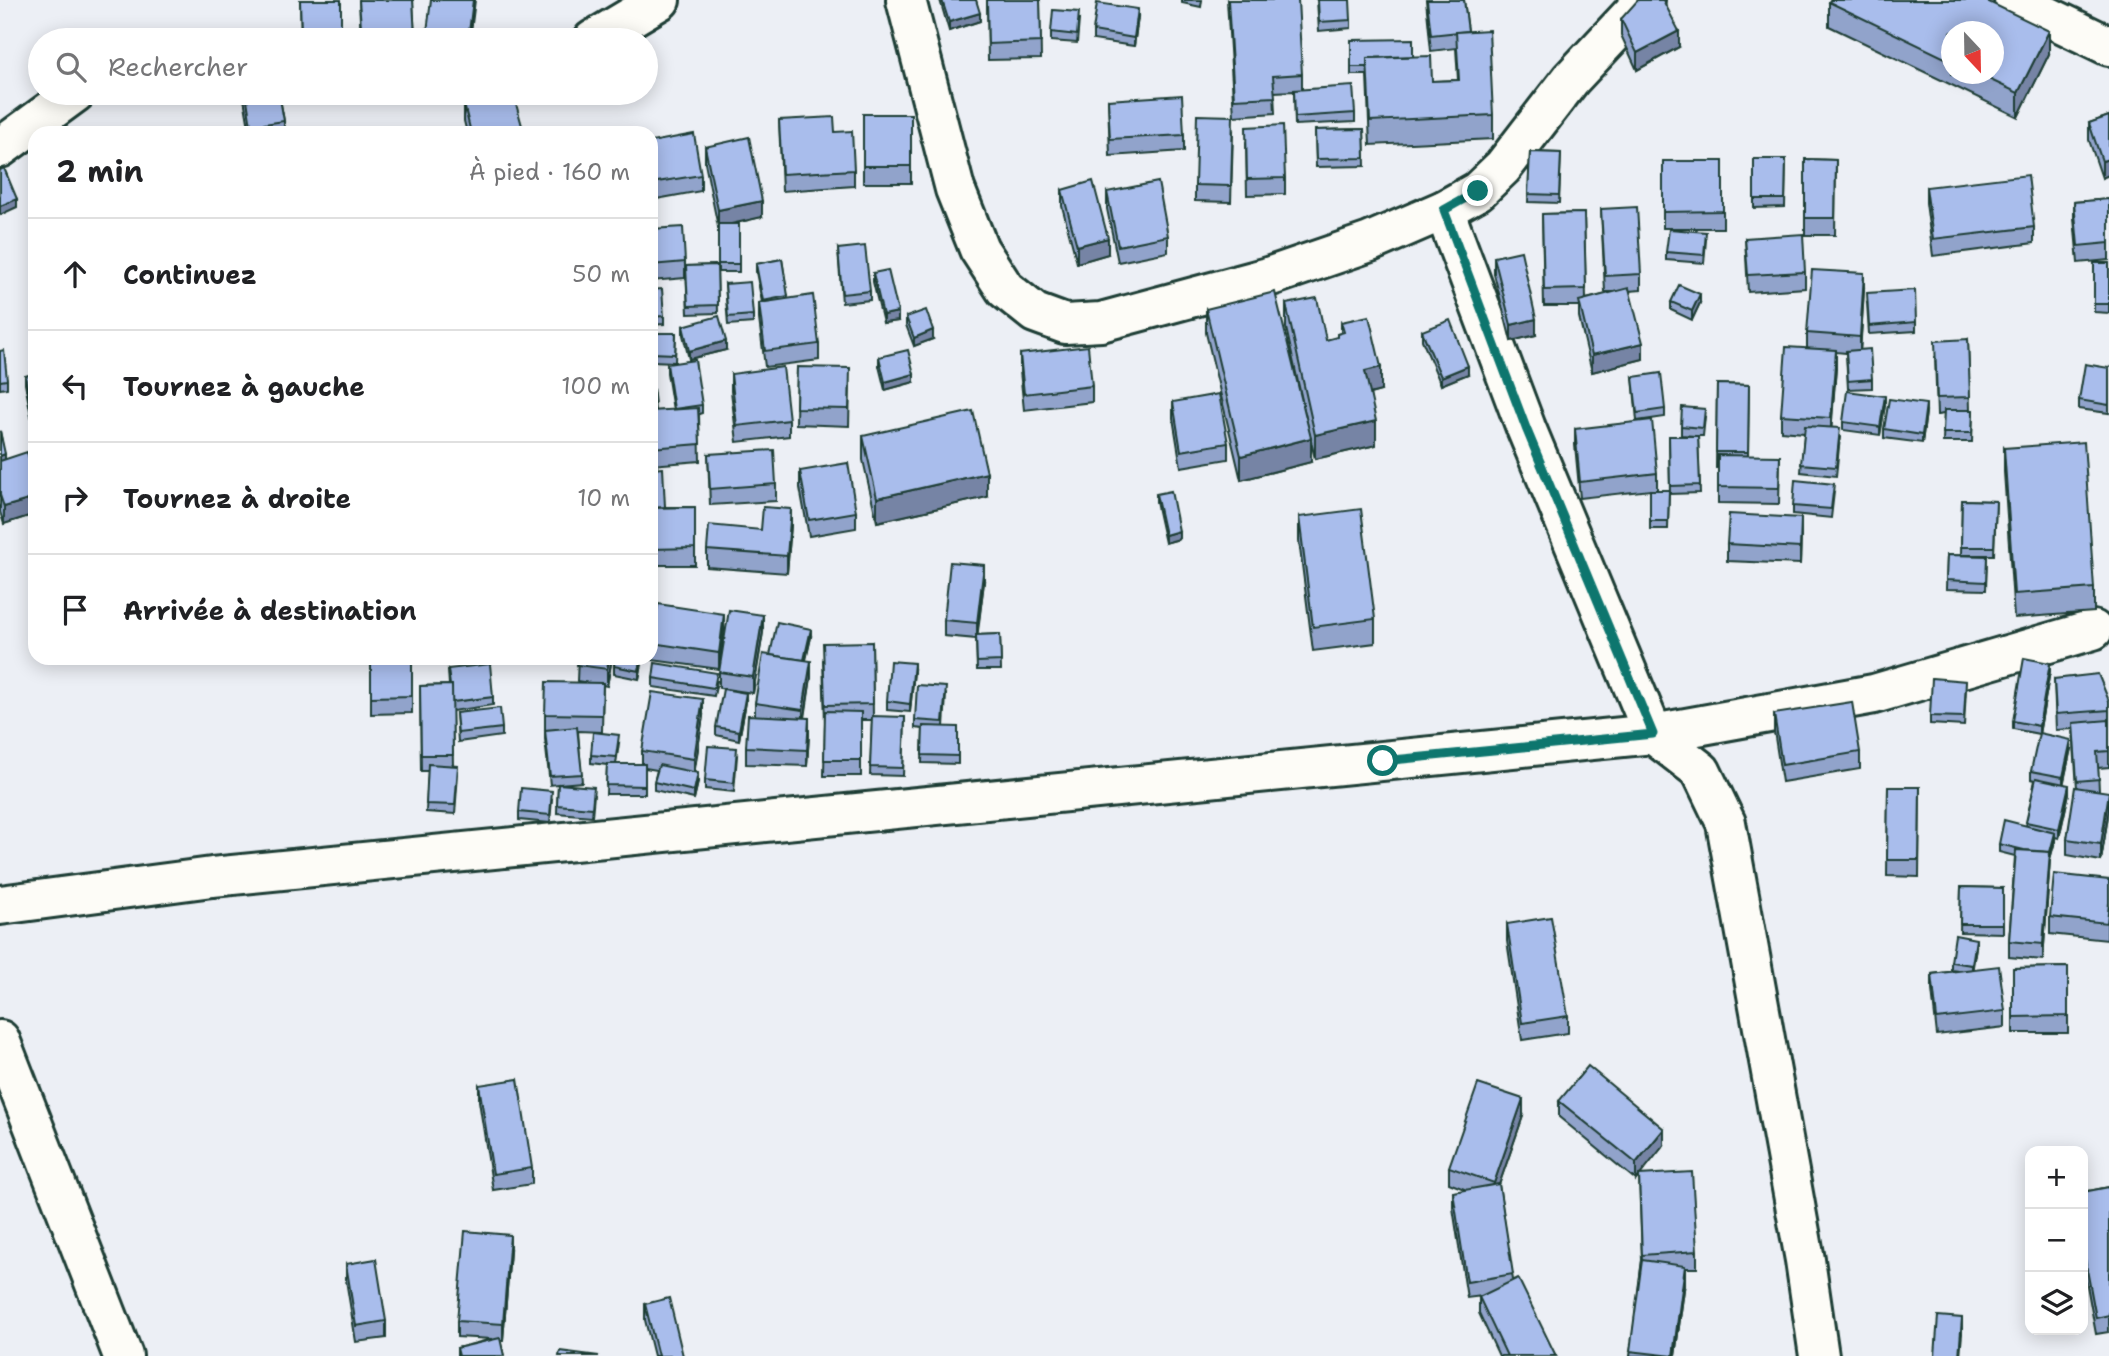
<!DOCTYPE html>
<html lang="fr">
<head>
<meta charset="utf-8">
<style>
  body { margin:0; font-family:"Shantell Sans",sans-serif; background:#f2f2f2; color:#202124 }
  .controls { position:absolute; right:21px; bottom:21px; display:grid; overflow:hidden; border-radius:14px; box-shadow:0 4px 18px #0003 }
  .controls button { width:63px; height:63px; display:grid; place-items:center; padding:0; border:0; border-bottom:2px solid #e0e0e0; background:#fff; color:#202124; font:35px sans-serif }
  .compass { position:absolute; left:1941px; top:21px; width:63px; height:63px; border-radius:50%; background:#fff; box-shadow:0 4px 18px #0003; rotate:158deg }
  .stop { position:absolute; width:21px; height:21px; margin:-16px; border:5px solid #0f766e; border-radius:50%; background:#fff }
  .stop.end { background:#0f766e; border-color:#fff; box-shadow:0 2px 7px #0008 }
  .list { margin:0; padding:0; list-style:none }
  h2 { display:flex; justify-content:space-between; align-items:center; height:91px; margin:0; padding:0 28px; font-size:30px }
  h2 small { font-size:23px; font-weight:400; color:#757577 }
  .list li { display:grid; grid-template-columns:46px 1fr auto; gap:21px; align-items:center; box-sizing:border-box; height:112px; padding:0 28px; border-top:2px solid #e0e0e0 }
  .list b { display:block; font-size:26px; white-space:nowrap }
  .list em { font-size:23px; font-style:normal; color:#757577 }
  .icon { flex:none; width:38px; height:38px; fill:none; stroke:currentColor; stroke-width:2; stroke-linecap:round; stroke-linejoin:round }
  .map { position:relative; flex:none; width:2109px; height:1356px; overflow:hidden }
  .search { position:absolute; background:#fff; box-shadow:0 4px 18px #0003; left:28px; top:28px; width:630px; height:77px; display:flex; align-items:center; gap:18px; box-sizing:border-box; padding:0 24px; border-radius:38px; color:#757577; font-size:26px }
  .panel { position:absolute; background:#fff; box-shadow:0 4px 18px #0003; left:28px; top:126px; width:630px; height:539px; border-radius:21px }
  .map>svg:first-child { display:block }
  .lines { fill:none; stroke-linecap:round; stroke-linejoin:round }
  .street-casing { stroke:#1f3d34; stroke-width:44 }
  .street { stroke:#fdfcf7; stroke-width:38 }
  .wall { fill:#91a3cb; stroke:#1f3d34; stroke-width:2; fill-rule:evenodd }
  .shaded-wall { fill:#7684a5; stroke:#1f3d34; stroke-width:2 }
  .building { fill:#a9bdec; stroke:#1f3d34; stroke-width:2 }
  .route { stroke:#0f766e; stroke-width:9 }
</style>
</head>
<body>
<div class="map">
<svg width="2109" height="1356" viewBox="0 0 2109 1356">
  <rect width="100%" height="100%" fill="#eceff5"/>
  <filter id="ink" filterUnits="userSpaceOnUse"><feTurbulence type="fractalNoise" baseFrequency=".0143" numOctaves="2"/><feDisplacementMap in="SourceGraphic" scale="14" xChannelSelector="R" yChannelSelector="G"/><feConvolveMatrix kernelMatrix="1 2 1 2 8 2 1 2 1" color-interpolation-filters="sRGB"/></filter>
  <g filter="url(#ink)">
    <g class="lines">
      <defs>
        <g id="street">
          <path d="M 906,0 L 955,189 L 979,249 L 1005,289 L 1035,313 L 1065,324 L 1101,322 L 1268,277 L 1370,242 L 1444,210 L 1478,191 L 1503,167 L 1571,79 L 1645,0"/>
          <path d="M 2014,0 L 2109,46"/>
          <path d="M 593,40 L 660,0"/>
          <path d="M 0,148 L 75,93"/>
          <path d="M 1444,210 L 1526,428 L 1653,734 L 1701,771 L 1726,823 L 1805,1260 L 1819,1356"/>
          <path d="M 0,905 L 212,877 L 1653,734 L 1874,694 L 2093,630"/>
          <path d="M 0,1040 L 123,1356"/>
        </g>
      </defs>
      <use href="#street" class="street-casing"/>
      <use href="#street" class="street"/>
    </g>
    <g class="wall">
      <path d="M 300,0 L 341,0 L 341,40 L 301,40 Z"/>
      <path d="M 359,0 L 413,0 L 415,40 L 361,40 Z"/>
      <path d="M 940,0 L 976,0 L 980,21 L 949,31 Z"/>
      <path d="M 987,0 L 1040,0 L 1041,59 L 988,60 Z"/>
      <path d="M 1182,0 L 1202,0 L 1201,7 L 1182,3 Z"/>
      <path d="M 1227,0 L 1302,74 L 1302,90 L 1355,113 L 1355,122 L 1295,125 L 1294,91 L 1274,92 L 1275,113 L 1234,116 Z"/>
      <path d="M 1317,0 L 1351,20 L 1351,28 L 1319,31 Z"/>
      <path d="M 1426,0 L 1464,0 L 1468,31 L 1493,115 L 1493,139 L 1370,145 L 1367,75 L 1351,75 L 1351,40 L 1413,56 L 1432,81 L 1458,80 L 1456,48 L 1431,51 Z"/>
      <path d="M 1829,2 L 2049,54 L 2018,117 L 1829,26 ZM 1951,32 L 1993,74 L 1951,74 Z"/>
      <path d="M 1138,17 L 1134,46 L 1093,40 L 1093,31 Z"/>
      <path d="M 1621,19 L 1679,47 L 1637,70 L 1621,35 Z"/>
      <path d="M 1079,20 L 1077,43 L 1051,41 L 1051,32 Z"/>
      <path d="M 243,93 L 279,93 L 284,121 L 284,133 L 250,133 Z"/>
      <path d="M 1108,100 L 1184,135 L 1184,151 L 1110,156 Z"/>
      <path d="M 464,104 L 524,133 L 467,133 L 464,121 Z"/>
      <rect x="863" y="114" width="48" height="69"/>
      <path d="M 2109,116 L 2102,178 L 2089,140 L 2089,123 Z"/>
      <path d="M 779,120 L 835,132 L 854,170 L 854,186 L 782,191 Z"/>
      <path d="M 1364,129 L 1365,166 L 1316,167 L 1315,130 Z"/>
      <path d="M 1233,132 L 1231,202 L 1195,201 L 1195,185 Z"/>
      <path d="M 651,142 L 701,175 L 701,191 L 651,200 Z"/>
      <path d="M 1246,143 L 1285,178 L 1285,194 L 1247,195 Z"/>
      <path d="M 705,147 L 762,217 L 731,224 L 739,224 L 739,272 L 718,272 L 718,227 L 705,163 Z"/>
      <path d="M 1530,152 L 1561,153 L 1559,203 L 1528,202 Z"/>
      <path d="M 1754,159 L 1786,159 L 1785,207 L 1754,208 Z"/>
      <path d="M 1805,159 L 1836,160 L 1835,235 L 1805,235 Z"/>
      <rect x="1663" y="161" width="60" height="67"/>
      <path d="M 1926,187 L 2034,227 L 2034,243 L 1933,256 L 1926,203 Z"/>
      <path d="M 1062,190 L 1108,254 L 1077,263 L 1062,206 Z"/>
      <path d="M 1107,192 L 1168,236 L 1168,252 L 1118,262 L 1107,209 Z"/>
      <path d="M 2109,199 L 2109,260 L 2078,263 L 2074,218 L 2074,202 Z"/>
      <path d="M 1601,209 L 1641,274 L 1641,290 L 1629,291 L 1643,359 L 1592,372 L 1579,317 L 1579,306 L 1544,306 L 1542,214 L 1584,213 L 1586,299 L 1616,292 L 1605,292 Z"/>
      <path d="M 651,229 L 685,262 L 685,278 L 651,281 Z"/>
      <path d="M 1745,238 L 1805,272 L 1805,288 L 1748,292 Z"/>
      <path d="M 1706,240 L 1704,263 L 1666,260 L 1666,252 Z"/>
      <path d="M 838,249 L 870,291 L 870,300 L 842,303 Z"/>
      <path d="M 1494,257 L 1536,335 L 1511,341 L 1494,274 Z"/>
      <path d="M 782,259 L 788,299 L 819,344 L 819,360 L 765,367 L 759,319 L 759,303 L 762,302 L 756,272 L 756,264 Z"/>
      <path d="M 2094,263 L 2109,263 L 2109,313 L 2094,312 Z"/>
      <path d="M 717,265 L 718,313 L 688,314 L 686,266 Z"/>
      <path d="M 873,273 L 898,321 L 883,323 L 873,282 Z"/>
      <path d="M 725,284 L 753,315 L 753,323 L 728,325 Z"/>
      <path d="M 1864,289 L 1860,350 L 1872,379 L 1872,388 L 1848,389 L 1846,353 L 1836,352 L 1836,367 L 1831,428 L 1840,437 L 1836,476 L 1801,472 L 1804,433 L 1781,431 L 1781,415 L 1807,348 L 1807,333 Z"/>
      <path d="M 651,290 L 664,316 L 664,324 L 651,325 Z"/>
      <path d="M 1671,302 L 1700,303 L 1692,320 L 1671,310 Z"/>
      <path d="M 1867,302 L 1916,322 L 1916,331 L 1869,334 Z"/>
      <path d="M 1286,304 L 1326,340 L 1337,338 L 1337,334 L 1341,333 L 1341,322 L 1381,391 L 1370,394 L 1376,445 L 1315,459 L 1286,328 Z"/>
      <path d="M 1206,309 L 1311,462 L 1241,480 L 1206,333 Z"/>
      <path d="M 906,317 L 933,339 L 914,346 L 906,325 Z"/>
      <path d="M 683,326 L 726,350 L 689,359 L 683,335 Z"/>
      <path d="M 1422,331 L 1468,374 L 1441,385 L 1422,340 Z"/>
      <path d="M 651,333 L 676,333 L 675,362 L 651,361 Z"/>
      <path d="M 1968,339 L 1970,410 L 1973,410 L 1972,442 L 1943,442 L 1944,414 L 1937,415 L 1935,357 Z"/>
      <path d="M 0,351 L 7,380 L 7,388 L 0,389 Z"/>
      <path d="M 1020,354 L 1092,386 L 1092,402 L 1024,410 L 1020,371 Z"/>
      <path d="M 879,357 L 914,382 L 885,390 L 879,366 Z"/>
      <path d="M 667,364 L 702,405 L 702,413 L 699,414 L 700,461 L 651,465 L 651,371 L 655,411 L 673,410 L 667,373 Z"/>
      <path d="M 797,367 L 850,384 L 849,426 L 796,424 Z"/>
      <path d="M 2109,368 L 2109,413 L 2079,409 L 2079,400 Z"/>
      <path d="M 35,374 L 35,431 L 34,431 L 25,384 L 25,376 Z"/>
      <path d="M 731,374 L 789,420 L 789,436 L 737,442 L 731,391 Z"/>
      <path d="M 1633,377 L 1665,409 L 1665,417 L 1637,421 Z"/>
      <path d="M 1717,384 L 1749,385 L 1748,456 L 1780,456 L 1779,504 L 1718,503 L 1718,468 L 1716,468 Z"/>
      <path d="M 1173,402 L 1228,443 L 1228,459 L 1181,467 L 1173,418 Z"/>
      <path d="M 1885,405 L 1880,435 L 1843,430 L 1843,422 Z"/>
      <path d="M 1926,412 L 1922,443 L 1884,438 L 1884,429 Z"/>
      <path d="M 1705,417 L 1703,436 L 1698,436 L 1700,493 L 1670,494 L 1669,436 L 1695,436 L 1681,435 L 1681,426 Z"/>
      <path d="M 1575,429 L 1657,473 L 1657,490 L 1669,490 L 1668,529 L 1650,529 L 1650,490 L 1580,498 L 1575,445 Z"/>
      <path d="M 0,431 L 5,459 L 35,478 L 35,514 L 4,524 L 0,512 Z"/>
      <path d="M 863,436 L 987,497 L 877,522 L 863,460 Z"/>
      <path d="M 2004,448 L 2094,588 L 2094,612 L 2014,618 L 2004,472 Z"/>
      <path d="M 708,454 L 776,484 L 776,501 L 710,505 Z"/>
      <path d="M 651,469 L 665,507 L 695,507 L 695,565 L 651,565 Z"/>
      <path d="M 800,471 L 856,512 L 856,528 L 809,536 L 800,488 Z"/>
      <path d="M 1834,492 L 1831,518 L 1793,514 L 1793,506 Z"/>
      <path d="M 1156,494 L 1179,539 L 1165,543 L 1156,502 Z"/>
      <path d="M 1962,500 L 1996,501 L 1994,555 L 1961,555 Z"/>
      <path d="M 1299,517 L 1375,619 L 1375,643 L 1313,651 L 1299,541 Z"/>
      <path d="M 791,525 L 787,573 L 707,567 L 707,550 L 761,530 Z"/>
      <path d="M 1801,534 L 1800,564 L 1727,561 L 1727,544 Z"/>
      <path d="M 1947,555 L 1987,556 L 1986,590 L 1946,589 Z"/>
      <path d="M 984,582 L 977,635 L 1000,634 L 1001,670 L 977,670 L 976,639 L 944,636 L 944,620 Z"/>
      <path d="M 724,630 L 719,669 L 652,660 L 652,643 Z"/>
      <path d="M 763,632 L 753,693 L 719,688 L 719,672 Z"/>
      <path d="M 811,637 L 806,660 L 811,677 L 805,718 L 809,734 L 807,766 L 746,764 L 746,747 L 755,715 L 755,703 L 770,655 Z"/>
      <path d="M 872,642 L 873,717 L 905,717 L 903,776 L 870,775 L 872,720 L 861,720 L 861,776 L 824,776 L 825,722 L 823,660 Z"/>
      <path d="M 371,658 L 412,658 L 412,713 L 371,714 Z"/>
      <rect x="544" y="658" width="28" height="2"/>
      <path d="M 578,658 L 612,658 L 607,686 L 603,685 L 602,732 L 578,731 L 582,782 L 559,784 L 594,795 L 592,816 L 557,813 L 558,784 L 550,785 L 545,739 L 545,714 L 590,683 L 577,681 Z"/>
      <path d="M 615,658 L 643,658 L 639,679 L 614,674 L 614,666 Z"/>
      <path d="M 448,669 L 493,697 L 493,705 L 452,711 L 453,766 L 458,774 L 455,814 L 426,812 L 428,771 L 421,771 L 420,686 L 449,685 Z"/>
      <path d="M 914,671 L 910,712 L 887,710 L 887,701 Z"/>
      <path d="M 2050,671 L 2039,734 L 2013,729 L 2013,721 Z"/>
      <path d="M 653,678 L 717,681 L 714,696 L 653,687 Z"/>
      <path d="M 2054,679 L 2109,701 L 2109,767 L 2098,768 L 2099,791 L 2109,809 L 2101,861 L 2067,855 L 2067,839 L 2077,788 L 2073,729 L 2056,730 Z"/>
      <path d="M 1966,689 L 1964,726 L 1930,724 L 1930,716 Z"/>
      <path d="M 946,695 L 944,727 L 958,727 L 958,764 L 922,763 L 923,729 L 915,728 L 915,720 Z"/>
      <path d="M 746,702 L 739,740 L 716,735 L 716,727 Z"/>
      <path d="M 456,713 L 502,728 L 502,736 L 458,742 Z"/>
      <path d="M 1774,714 L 1860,752 L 1860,769 L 1782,782 L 1774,731 Z"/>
      <path d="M 703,716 L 694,773 L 698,782 L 694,799 L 654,790 L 654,782 L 657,770 L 645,768 L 645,794 L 606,794 L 607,765 L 591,763 L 591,755 L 619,743 L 616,764 L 642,764 L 642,751 Z"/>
      <path d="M 2071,748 L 2063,784 L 2069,793 L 2059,838 L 2055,837 L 2055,841 L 2050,859 L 2043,960 L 2009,957 L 2009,941 L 2015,856 L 1999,852 L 1999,844 L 2026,826 L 2035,780 L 2031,779 L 2031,771 Z"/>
      <path d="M 737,756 L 734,792 L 705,789 L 705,780 Z"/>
      <path d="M 1888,787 L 1920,787 L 1919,877 L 1887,876 Z"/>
      <path d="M 552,799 L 550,823 L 519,820 L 519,812 Z"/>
      <path d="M 2109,880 L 2107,940 L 2050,934 L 2050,917 Z"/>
      <path d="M 1961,887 L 2003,888 L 2003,933 L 1960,932 Z"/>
      <path d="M 1507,924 L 1568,1016 L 1568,1033 L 1522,1040 L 1507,941 Z"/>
      <path d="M 1976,947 L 1972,969 L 2005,1011 L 2005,1027 L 1937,1035 L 1932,990 L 1932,974 L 1958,971 L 1951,970 L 1951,962 Z"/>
      <path d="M 2068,967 L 2068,1033 L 2013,1033 L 2013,968 Z"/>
      <path d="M 479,1085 L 532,1168 L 532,1184 L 493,1190 L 479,1101 Z"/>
      <path d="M 1559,1101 L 1664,1145 L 1640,1175 L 1697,1251 L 1697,1268 L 1685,1268 L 1685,1282 L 1675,1356 L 1630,1356 L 1642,1261 L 1639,1176 L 1636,1180 L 1559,1117 Z"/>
      <path d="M 1523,1116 L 1499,1185 L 1513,1280 L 1556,1356 L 1499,1356 L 1479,1313 L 1479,1297 L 1482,1296 L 1467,1298 L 1453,1208 L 1453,1192 L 1467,1190 L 1449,1183 L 1449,1167 Z"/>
      <path d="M 2109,1187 L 2109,1332 L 2096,1334 L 2083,1264 L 2083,1192 Z"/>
      <path d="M 510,1251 L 503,1340 L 500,1340 L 504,1356 L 457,1356 L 457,1348 L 492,1339 L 457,1337 L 457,1321 Z"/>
      <path d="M 346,1264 L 386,1321 L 386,1338 L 356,1342 L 346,1280 Z"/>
      <path d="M 645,1304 L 683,1356 L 654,1356 L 645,1320 Z"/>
    </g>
    <g class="shaded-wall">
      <path d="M 473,0 L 475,0 L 470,40 L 468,40 Z"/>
      <path d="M 1138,9 L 1138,17 L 1134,46 L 1134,38 Z"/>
      <path d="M 980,13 L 980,21 L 949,31 L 949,22 Z"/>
      <path d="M 1679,31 L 1679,47 L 1637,70 L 1637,53 Z"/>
      <path d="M 2049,31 L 2049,54 L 2018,117 L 2018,93 Z"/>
      <path d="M 2109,159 L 2109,175 L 2102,178 L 2102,161 Z"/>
      <path d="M 17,199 L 17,207 L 0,215 L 0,206 Z"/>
      <path d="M 762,201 L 762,217 L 718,227 L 718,210 Z"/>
      <path d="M 1108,238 L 1108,254 L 1077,263 L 1077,246 Z"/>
      <path d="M 1864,273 L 1864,289 L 1860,354 L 1860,337 Z"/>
      <path d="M 1700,294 L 1700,303 L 1692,320 L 1692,311 Z"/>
      <path d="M 898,312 L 898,321 L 883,323 L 883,315 Z"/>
      <path d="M 1536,319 L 1536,335 L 1511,341 L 1511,325 Z"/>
      <path d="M 933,330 L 933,339 L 914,346 L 914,338 Z"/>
      <path d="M 726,341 L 726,350 L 689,359 L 689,351 Z"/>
      <path d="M 1643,343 L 1643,359 L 1592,372 L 1592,355 Z"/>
      <path d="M 1836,350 L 1836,367 L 1831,435 L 1831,418 Z"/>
      <path d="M 1468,366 L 1468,374 L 1441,385 L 1441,377 Z"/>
      <path d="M 1381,367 L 1381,391 L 1365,395 L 1365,371 Z"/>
      <path d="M 914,374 L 914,382 L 885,390 L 885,382 Z"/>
      <path d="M 1885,396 L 1885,405 L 1880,435 L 1880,427 Z"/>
      <path d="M 1926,404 L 1926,412 L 1922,443 L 1922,435 Z"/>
      <path d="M 1376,421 L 1376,445 L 1315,459 L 1315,435 Z"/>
      <path d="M 1311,438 L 1311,462 L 1241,480 L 1241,456 Z"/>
      <path d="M 5,454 L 5,471 L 0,472 L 0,456 Z"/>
      <path d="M 987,473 L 987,497 L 877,522 L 877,498 Z"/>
      <path d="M 35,498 L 35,514 L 4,524 L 4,507 Z"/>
      <path d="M 791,509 L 791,525 L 787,573 L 787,556 Z"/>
      <path d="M 1801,518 L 1801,534 L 1800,564 L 1800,548 Z"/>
      <path d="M 1179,531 L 1179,539 L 1165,543 L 1165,535 Z"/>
      <path d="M 984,565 L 984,582 L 977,639 L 977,623 Z"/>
      <path d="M 724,614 L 724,630 L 719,669 L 719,653 Z"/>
      <path d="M 763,615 L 763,632 L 753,693 L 753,677 Z"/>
      <path d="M 811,629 L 811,637 L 803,671 L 803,663 Z"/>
      <path d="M 609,658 L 612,658 L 607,686 L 607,669 Z"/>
      <path d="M 641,658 L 643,658 L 639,679 L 639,671 Z"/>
      <path d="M 811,661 L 811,677 L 803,727 L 803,710 Z"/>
      <path d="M 914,663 L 914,671 L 910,712 L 910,704 Z"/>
      <path d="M 2050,663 L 2050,671 L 2039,734 L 2039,726 Z"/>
      <path d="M 746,693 L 746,702 L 739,740 L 739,731 Z"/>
      <path d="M 703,699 L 703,716 L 694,775 L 694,759 Z"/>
      <path d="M 809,718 L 809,734 L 807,766 L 807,750 Z"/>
      <path d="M 2071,740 L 2071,748 L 2063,786 L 2063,777 Z"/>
      <path d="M 698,773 L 698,782 L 694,799 L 694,791 Z"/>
      <path d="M 2069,785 L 2069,793 L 2059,838 L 2059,829 Z"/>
      <path d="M 2109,792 L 2109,809 L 2101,861 L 2101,844 Z"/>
      <path d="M 2055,833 L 2055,841 L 2050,859 L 2043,960 L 2043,944 L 2049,856 Z"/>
      <path d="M 2109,902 L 2109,918 L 2107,940 L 2107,923 Z"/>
      <path d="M 1976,939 L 1976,947 L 1972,973 L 1972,965 Z"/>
      <path d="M 1523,1099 L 1523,1116 L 1494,1199 L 1494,1183 Z"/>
      <path d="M 1664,1129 L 1664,1145 L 1636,1180 L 1636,1163 Z"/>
      <path d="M 510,1235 L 510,1251 L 503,1340 L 503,1324 Z"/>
      <path d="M 1685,1266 L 1685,1282 L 1675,1356 L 1673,1356 Z"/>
      <path d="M 1962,1318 L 1962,1334 L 1960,1356 L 1959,1356 Z"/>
    </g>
    <g class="building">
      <path d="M 300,0 L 341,0 L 341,31 L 301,32 Z"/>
      <path d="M 359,0 L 413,0 L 415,38 L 362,40 Z"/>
      <path d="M 431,0 L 473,0 L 468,40 L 426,40 Z"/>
      <path d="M 942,0 L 976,0 L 980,13 L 949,22 Z"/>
      <path d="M 987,0 L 1040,0 L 1041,42 L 988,44 Z"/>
      <path d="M 1228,0 L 1298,0 L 1302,74 L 1273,76 L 1275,97 L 1234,99 Z"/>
      <path d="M 1318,0 L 1350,0 L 1351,20 L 1319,22 Z"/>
      <path d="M 1427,0 L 1464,0 L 1468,31 L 1431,35 Z"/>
      <path d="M 1638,0 L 1663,0 L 1679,31 L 1637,53 L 1621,19 Z"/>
      <path d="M 1830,0 L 1985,0 L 2049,31 L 2018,93 L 1978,74 L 1993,74 L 1993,32 L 1951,32 L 1951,61 L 1829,2 Z"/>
      <path d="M 1097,3 L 1138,9 L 1134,38 L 1093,31 Z"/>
      <path d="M 1053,10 L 1079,12 L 1077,35 L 1051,32 Z"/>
      <path d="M 1489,30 L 1493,115 L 1370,121 L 1367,58 L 1431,56 L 1432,81 L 1459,80 L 1456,32 Z"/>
      <path d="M 1413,39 L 1413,56 L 1367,58 L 1367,67 L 1351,67 L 1351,40 Z"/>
      <path d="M 1353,86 L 1355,113 L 1295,117 L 1294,90 Z"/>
      <path d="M 246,93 L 279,93 L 284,121 L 251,126 Z"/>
      <path d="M 510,93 L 513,93 L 524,133 L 471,133 L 464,104 Z"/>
      <path d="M 1182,95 L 1184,135 L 1110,139 L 1108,100 Z"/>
      <rect x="863" y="114" width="48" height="52"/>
      <path d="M 1197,115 L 1233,116 L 1231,186 L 1195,185 Z"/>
      <path d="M 2109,116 L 2109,159 L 2102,161 L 2089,123 Z"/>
      <path d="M 834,117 L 835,132 L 852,131 L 854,170 L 782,174 L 779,120 Z"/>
      <path d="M 1283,125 L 1285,178 L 1247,179 L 1246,127 Z"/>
      <path d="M 1364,129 L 1365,158 L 1316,159 L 1315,130 Z"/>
      <path d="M 694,134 L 701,175 L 651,183 L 651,142 Z"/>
      <path d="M 749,137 L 762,201 L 718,210 L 705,147 Z"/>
      <path d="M 1530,152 L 1561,153 L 1559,195 L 1528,194 Z"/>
      <path d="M 1754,159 L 1786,159 L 1785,199 L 1754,199 Z"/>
      <path d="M 1805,159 L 1836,160 L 1835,218 L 1805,218 Z"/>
      <path d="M 1663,161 L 1723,161 L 1723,211 L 1663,212 Z"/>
      <path d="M 4,168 L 17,199 L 0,206 L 0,170 Z"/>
      <path d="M 2028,175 L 2034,227 L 1933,239 L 1926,187 Z"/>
      <path d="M 1093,181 L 1108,238 L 1077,246 L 1062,190 Z"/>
      <path d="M 1158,182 L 1168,236 L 1118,246 L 1107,192 Z"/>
      <path d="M 2109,199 L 2109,243 L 2078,246 L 2074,202 Z"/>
      <path d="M 1637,207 L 1641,274 L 1605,276 L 1601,209 Z"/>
      <path d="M 1584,213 L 1586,289 L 1544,290 L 1542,214 Z"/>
      <rect x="718" y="224" width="21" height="40"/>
      <path d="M 683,227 L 685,262 L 651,265 L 651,229 Z"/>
      <path d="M 1669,229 L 1706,232 L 1704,255 L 1666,252 Z"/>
      <path d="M 1803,234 L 1805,272 L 1748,275 L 1745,238 Z"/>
      <path d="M 865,246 L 870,291 L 842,294 L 838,249 Z"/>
      <path d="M 1521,251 L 1536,319 L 1511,325 L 1494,257 Z"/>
      <path d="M 782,259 L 788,296 L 763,301 L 756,264 Z"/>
      <rect x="2094" y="263" width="15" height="41"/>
      <path d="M 717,265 L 718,305 L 688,306 L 686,266 Z"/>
      <path d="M 888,270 L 898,312 L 883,315 L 873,273 Z"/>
      <path d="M 1812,270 L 1864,273 L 1860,337 L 1807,333 Z"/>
      <path d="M 750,282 L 753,315 L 728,317 L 725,284 Z"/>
      <path d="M 1679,285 L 1700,294 L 1692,311 L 1671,302 Z"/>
      <path d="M 1629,288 L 1643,343 L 1592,355 L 1579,301 Z"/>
      <path d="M 662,289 L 664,316 L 651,317 L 651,290 Z"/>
      <path d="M 1915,290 L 1916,322 L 1869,326 L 1867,293 Z"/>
      <path d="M 1275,292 L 1311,438 L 1241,456 L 1206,309 Z"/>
      <path d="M 813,295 L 819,344 L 765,351 L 759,303 Z"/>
      <path d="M 1317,298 L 1326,340 L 1337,337 L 1337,334 L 1344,332 L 1341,322 L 1369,316 L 1381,367 L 1365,371 L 1376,421 L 1315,435 L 1286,304 Z"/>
      <path d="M 926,310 L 933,330 L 914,338 L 906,317 Z"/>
      <path d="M 719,316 L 726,341 L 689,351 L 683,326 Z"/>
      <path d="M 1450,320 L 1468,366 L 1441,377 L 1422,331 Z"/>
      <path d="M 651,333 L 676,333 L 675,354 L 651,353 Z"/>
      <path d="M 1968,339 L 1970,397 L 1937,398 L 1935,341 Z"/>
      <path d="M 1088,346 L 1092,386 L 1024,394 L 1020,354 Z"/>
      <path d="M 1786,347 L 1836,350 L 1831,418 L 1781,415 Z"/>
      <path d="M 1870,349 L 1872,379 L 1848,381 L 1846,351 Z"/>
      <path d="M 4,350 L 7,380 L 0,381 L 0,351 Z"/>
      <path d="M 908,350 L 914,374 L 885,382 L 879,357 Z"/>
      <path d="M 695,360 L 702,405 L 674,409 L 667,364 Z"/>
      <path d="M 2085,364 L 2109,368 L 2109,405 L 2079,400 Z"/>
      <path d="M 783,367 L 789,420 L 737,426 L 731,374 Z"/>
      <path d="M 797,367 L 850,368 L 849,409 L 796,408 Z"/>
      <path d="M 651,371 L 655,404 L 651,404 Z"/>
      <path d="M 1661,373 L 1665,409 L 1637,413 L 1633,377 Z"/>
      <path d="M 35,374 L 35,422 L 34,423 L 25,376 Z"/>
      <path d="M 1717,384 L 1749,385 L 1748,452 L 1716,452 Z"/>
      <path d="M 1847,391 L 1885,396 L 1880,427 L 1843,422 Z"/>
      <path d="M 1219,394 L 1228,443 L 1181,451 L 1173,402 Z"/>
      <path d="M 1889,399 L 1926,404 L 1922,435 L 1884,429 Z"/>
      <path d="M 1682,407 L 1705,409 L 1703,428 L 1681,426 Z"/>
      <path d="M 698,408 L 700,444 L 651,448 L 651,411 Z"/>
      <path d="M 1944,410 L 1973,410 L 1972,433 L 1943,433 Z"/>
      <path d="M 973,411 L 987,473 L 877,498 L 863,436 Z"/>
      <path d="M 1652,420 L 1657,473 L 1580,482 L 1575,429 Z"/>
      <path d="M 1805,426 L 1840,428 L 1836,467 L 1801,464 Z"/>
      <path d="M 0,431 L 5,454 L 0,456 Z"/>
      <path d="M 1669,436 L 1698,436 L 1700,485 L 1670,486 Z"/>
      <path d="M 2084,442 L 2094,588 L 2014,594 L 2004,448 Z"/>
      <path d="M 774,450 L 776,484 L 710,489 L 708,454 Z"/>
      <path d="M 27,452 L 35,478 L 35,498 L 4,507 L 0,495 L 0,461 Z"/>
      <path d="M 1718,455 L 1780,456 L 1779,488 L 1718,487 Z"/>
      <path d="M 848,463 L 856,512 L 809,520 L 800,471 Z"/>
      <path d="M 663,468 L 665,507 L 651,508 L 651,469 Z"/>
      <path d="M 1795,480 L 1834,484 L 1831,509 L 1793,506 Z"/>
      <path d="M 1650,490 L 1669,490 L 1668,521 L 1650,521 Z"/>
      <path d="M 1171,491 L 1179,531 L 1165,535 L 1156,494 Z"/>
      <path d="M 1962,500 L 1996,501 L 1994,547 L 1961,547 Z"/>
      <path d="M 695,507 L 695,548 L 651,549 L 651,508 Z"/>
      <path d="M 763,507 L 791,509 L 787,556 L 707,550 L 709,525 L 761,530 Z"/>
      <path d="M 1361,509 L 1375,619 L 1313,627 L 1299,517 Z"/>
      <path d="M 1729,514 L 1801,518 L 1800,548 L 1727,544 Z"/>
      <path d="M 1947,555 L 1987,556 L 1986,582 L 1946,580 Z"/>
      <path d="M 950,562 L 984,565 L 977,623 L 944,620 Z"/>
      <path d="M 658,604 L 724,614 L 719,653 L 652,643 Z"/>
      <path d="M 729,610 L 763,615 L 753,677 L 719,672 Z"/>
      <path d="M 777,622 L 811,629 L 804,660 L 770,655 Z"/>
      <path d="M 1000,634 L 1001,661 L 977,662 L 976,635 Z"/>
      <path d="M 872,642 L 873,704 L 825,705 L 823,643 Z"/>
      <path d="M 763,654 L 811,661 L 803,710 L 755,703 Z"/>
      <path d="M 371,658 L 412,658 L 412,696 L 371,697 Z"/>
      <path d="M 578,658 L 609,658 L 607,669 L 577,665 Z"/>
      <path d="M 615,658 L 641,658 L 639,671 L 614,666 Z"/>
      <path d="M 2024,658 L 2050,663 L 2039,726 L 2013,721 Z"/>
      <path d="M 890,661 L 914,663 L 910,704 L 887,701 Z"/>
      <path d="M 655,663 L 717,673 L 714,688 L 653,678 Z"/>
      <path d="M 490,664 L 493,697 L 452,702 L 452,685 L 450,685 L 448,669 Z"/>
      <path d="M 2098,674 L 2109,701 L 2109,710 L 2056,714 L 2054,679 Z"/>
      <path d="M 1932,678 L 1966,681 L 1964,717 L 1930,716 Z"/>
      <path d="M 546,682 L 603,683 L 602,715 L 545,714 Z"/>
      <path d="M 452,685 L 453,755 L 421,755 L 420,686 Z"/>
      <path d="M 917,685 L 946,687 L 943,722 L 915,720 Z"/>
      <path d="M 723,689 L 746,693 L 739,731 L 716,727 Z"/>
      <path d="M 652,692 L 703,699 L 694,759 L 642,751 Z"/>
      <path d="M 1852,702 L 1860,752 L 1782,765 L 1774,714 Z"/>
      <path d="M 500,708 L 502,728 L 458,733 L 456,713 Z"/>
      <path d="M 825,711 L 861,712 L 861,760 L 824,760 Z"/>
      <path d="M 748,715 L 809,718 L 807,750 L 746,747 Z"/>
      <path d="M 872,716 L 905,717 L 903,768 L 870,767 Z"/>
      <path d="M 2109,720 L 2109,751 L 2097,752 L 2099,779 L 2077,781 L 2073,723 Z"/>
      <path d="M 923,726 L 958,727 L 958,756 L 922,755 Z"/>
      <path d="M 577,727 L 582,774 L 550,776 L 545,730 Z"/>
      <path d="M 593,732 L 619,735 L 616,757 L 591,755 Z"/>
      <path d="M 2039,733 L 2071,740 L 2063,777 L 2031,771 Z"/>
      <path d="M 708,746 L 737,748 L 734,783 L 705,780 Z"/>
      <path d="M 428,764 L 458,766 L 455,805 L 426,804 Z"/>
      <path d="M 607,764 L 645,764 L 645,786 L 606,785 Z"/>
      <path d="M 659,765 L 698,773 L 694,791 L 654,782 Z"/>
      <path d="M 2036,778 L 2069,785 L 2059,829 L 2026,822 Z"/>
      <path d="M 558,784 L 594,787 L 592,808 L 557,805 Z"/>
      <path d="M 1888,787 L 1920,787 L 1919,860 L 1887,860 Z"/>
      <path d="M 2075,787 L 2109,792 L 2101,844 L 2067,839 Z"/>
      <path d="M 521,788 L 552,791 L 550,815 L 519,812 Z"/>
      <path d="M 2004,820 L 2055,833 L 2050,852 L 2024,850 L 1999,844 Z"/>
      <path d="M 2016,850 L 2050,852 L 2043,944 L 2009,941 Z"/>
      <path d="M 2054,874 L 2109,880 L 2109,902 L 2107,923 L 2050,917 Z"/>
      <path d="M 1961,887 L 2003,888 L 2003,924 L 1960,924 Z"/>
      <path d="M 1551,917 L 1568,1016 L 1522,1023 L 1507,924 Z"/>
      <path d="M 1955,935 L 1976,939 L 1972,965 L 1951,962 Z"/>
      <path d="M 1999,966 L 2005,1011 L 1937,1019 L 1932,974 Z"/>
      <path d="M 2068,967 L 2068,1016 L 2013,1017 L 2013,968 Z"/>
      <path d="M 1588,1066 L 1664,1129 L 1636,1163 L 1559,1101 Z"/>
      <path d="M 518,1079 L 532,1168 L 493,1174 L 479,1085 Z"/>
      <path d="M 1478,1084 L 1523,1099 L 1494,1183 L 1449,1167 Z"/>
      <path d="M 1692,1172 L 1697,1251 L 1642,1255 L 1639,1175 Z"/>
      <path d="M 1499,1184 L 1513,1274 L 1467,1282 L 1453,1192 Z"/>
      <path d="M 2109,1187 L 2109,1315 L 2096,1318 L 2083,1248 L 2083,1192 Z"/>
      <path d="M 465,1231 L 510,1235 L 503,1324 L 457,1321 Z"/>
      <path d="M 376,1259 L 386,1321 L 356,1326 L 346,1264 Z"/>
      <path d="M 1642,1260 L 1685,1266 L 1673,1356 L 1630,1351 Z"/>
      <path d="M 1518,1278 L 1556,1356 L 1507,1356 L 1479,1297 Z"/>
      <path d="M 669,1298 L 683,1356 L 658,1356 L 645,1304 Z"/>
      <path d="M 1938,1316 L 1962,1318 L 1959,1356 L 1935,1356 Z"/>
      <path d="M 500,1338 L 504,1356 L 459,1356 L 457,1348 Z"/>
      <path d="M 560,1351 L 599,1356 L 559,1356 Z"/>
    </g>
  </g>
  <g class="lines" filter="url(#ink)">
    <path class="route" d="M 1383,761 L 1653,734 L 1526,428 L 1444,210 L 1478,191"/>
  </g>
</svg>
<div class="controls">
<button>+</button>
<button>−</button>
<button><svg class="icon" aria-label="layers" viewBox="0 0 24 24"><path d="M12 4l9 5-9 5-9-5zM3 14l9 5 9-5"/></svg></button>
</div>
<svg class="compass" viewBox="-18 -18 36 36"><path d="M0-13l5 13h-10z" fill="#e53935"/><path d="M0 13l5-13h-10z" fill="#757577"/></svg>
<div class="stop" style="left:1383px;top:761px"></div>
<div class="stop end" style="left:1478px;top:191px"></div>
<div class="search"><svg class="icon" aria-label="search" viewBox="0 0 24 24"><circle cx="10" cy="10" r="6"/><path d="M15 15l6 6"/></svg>Rechercher</div>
<section class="panel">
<h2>2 min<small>À pied · 160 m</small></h2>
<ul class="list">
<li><svg class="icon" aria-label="ahead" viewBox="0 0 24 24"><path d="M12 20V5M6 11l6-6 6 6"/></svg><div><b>Continuez</b></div><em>50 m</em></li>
<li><svg class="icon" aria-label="left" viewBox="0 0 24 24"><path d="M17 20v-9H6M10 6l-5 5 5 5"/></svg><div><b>Tournez à gauche</b></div><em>100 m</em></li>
<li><svg class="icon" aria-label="right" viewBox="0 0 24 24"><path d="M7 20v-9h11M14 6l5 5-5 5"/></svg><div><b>Tournez à droite</b></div><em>10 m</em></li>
<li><svg class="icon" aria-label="arrive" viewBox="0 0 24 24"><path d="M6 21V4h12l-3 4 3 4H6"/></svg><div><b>Arrivée à destination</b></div></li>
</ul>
</section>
</div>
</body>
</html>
